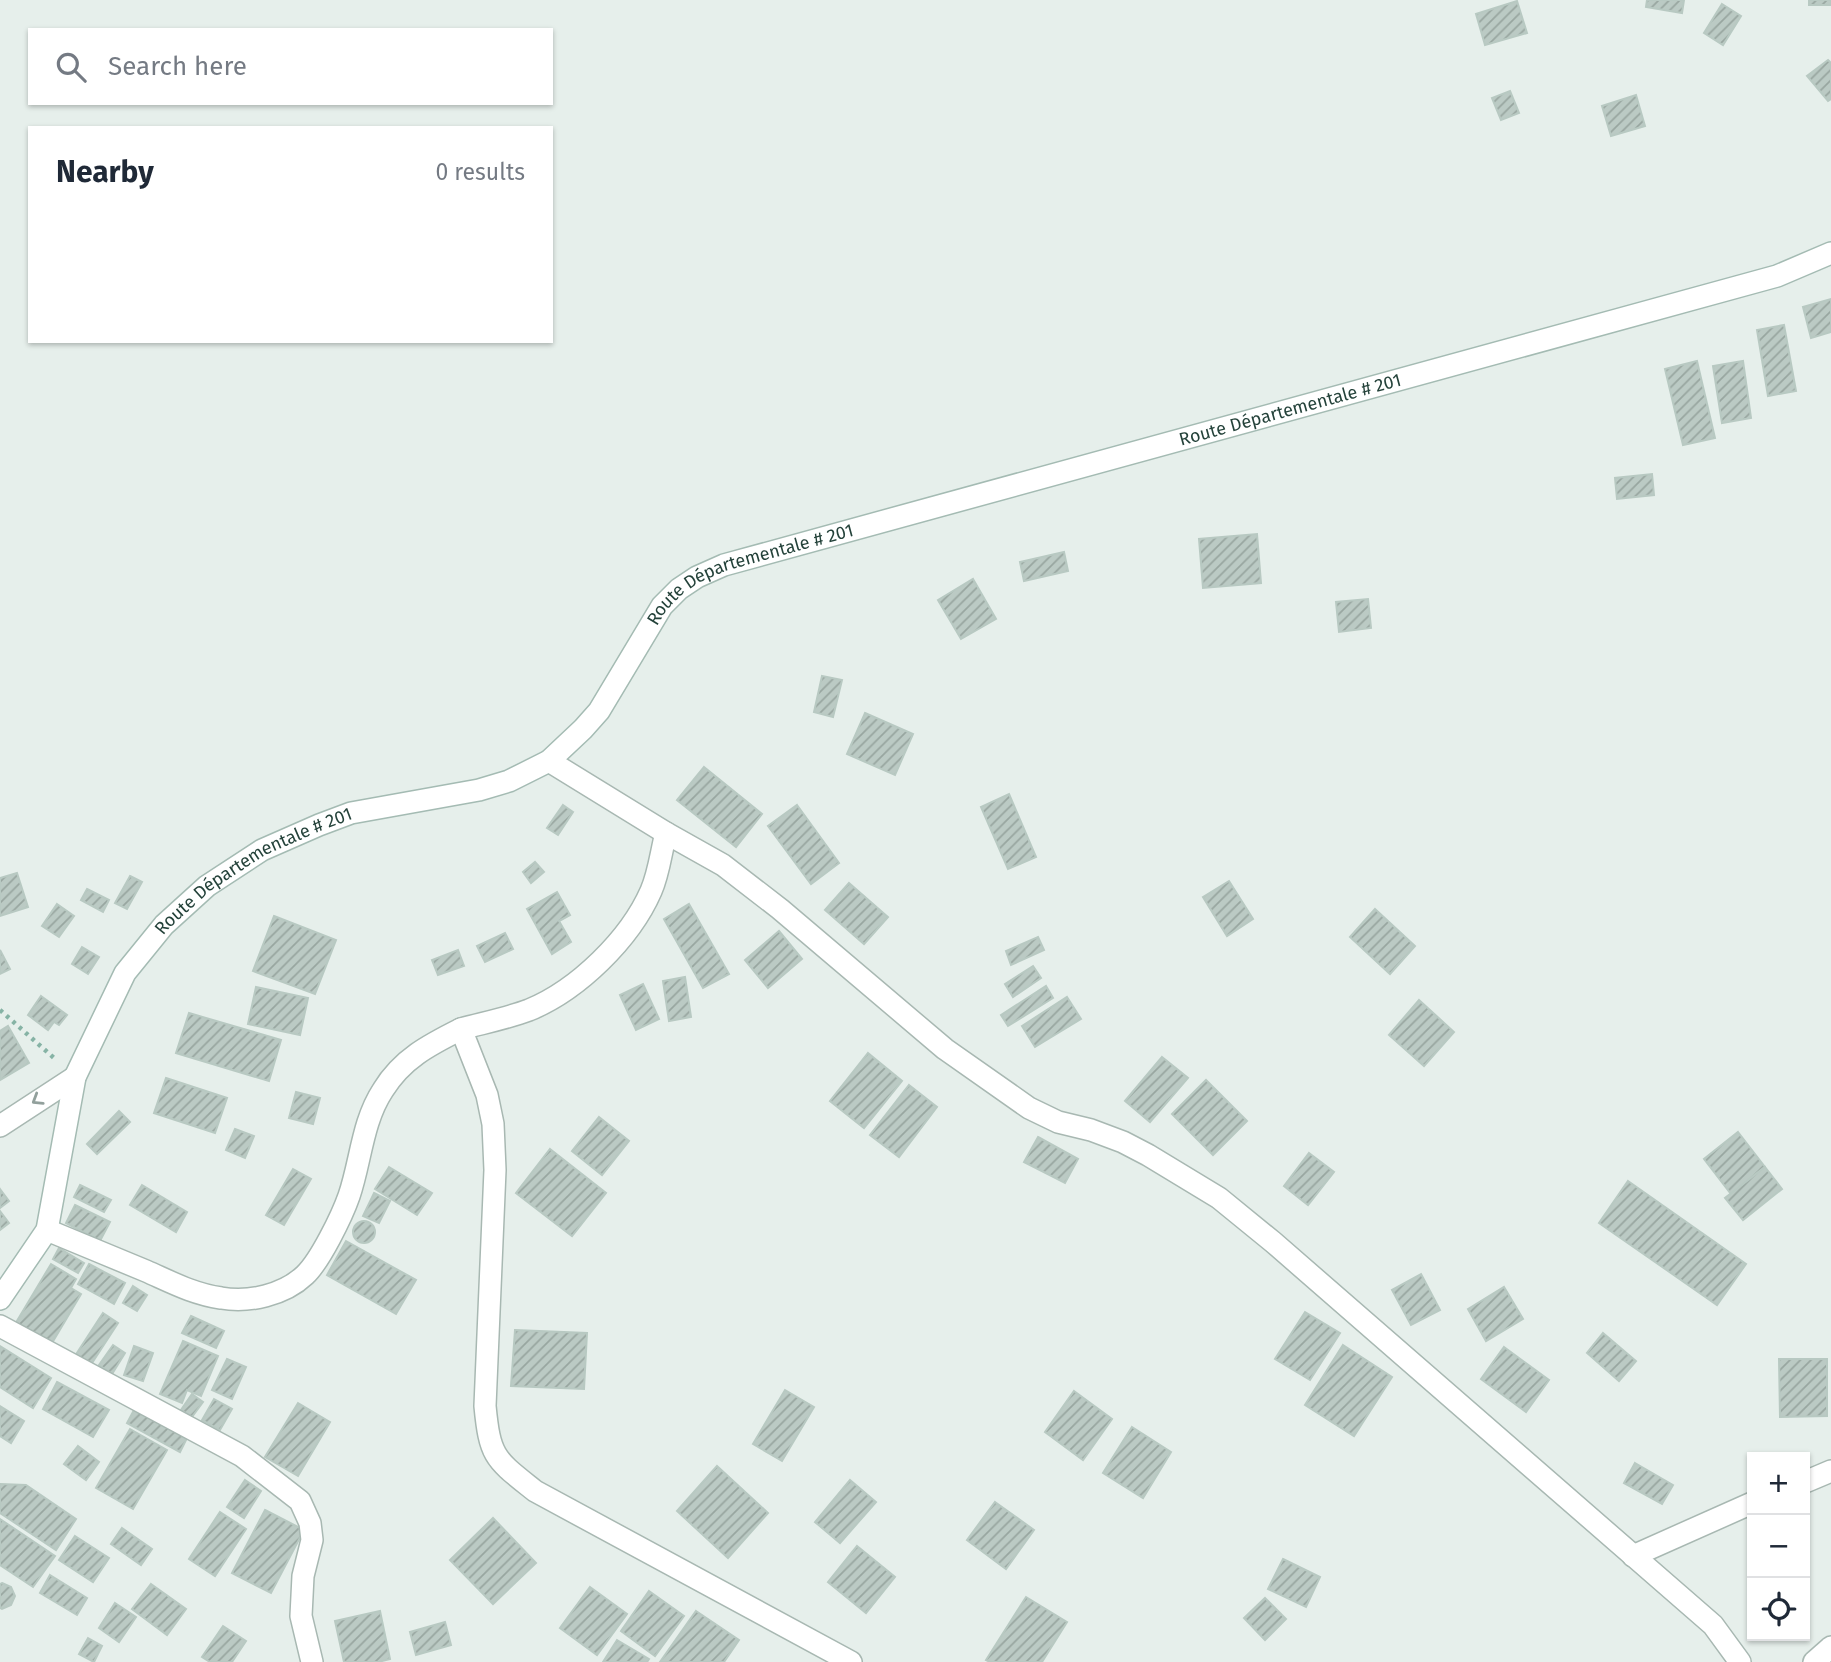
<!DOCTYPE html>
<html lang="en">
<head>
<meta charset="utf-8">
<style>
  body { margin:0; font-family:"Fira Sans",sans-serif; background:#f6f6f7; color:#1f2937 }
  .controls { position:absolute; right:21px; bottom:21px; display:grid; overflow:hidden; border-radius:0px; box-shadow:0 2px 5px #0004 }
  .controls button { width:63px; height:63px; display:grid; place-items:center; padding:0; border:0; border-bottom:2px solid #e0e1e3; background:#fff; color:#1f2937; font:35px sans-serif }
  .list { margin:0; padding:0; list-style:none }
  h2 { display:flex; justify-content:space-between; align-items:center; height:91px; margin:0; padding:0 28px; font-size:30px }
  h2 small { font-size:23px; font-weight:400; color:#747a83 }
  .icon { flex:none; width:38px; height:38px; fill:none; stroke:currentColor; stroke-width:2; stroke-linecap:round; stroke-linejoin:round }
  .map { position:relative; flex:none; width:1831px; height:1662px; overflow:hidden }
  .search { position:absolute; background:#fff; box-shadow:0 2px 5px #0004; left:28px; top:28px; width:525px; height:77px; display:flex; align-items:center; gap:18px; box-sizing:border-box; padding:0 24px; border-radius:0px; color:#747a83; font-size:26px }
  .panel { position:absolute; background:#fff; box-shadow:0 2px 5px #0004; left:28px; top:126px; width:525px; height:217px; border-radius:0px }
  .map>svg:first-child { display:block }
  .building { fill:url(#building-hatch); stroke:#b8c9c2; stroke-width:2 }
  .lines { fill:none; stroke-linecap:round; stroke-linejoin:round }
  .minor-casing { stroke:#a8b8b2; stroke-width:24 }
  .tertiary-casing { stroke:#a8b8b2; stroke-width:24 }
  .secondary-casing { stroke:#a4bbb3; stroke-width:24 }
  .path { stroke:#86b3a5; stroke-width:4.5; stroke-dasharray:3.5 5; stroke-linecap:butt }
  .minor { stroke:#fff; stroke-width:21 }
  .tertiary { stroke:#fff; stroke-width:21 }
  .secondary { stroke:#fff; stroke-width:21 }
  .oneway { stroke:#92a09c }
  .labels { text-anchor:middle; stroke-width:7; stroke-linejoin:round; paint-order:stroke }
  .street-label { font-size:18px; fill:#24423a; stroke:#f7fbf9 }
</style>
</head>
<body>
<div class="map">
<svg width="1831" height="1662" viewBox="0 0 1831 1662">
  <defs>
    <pattern id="building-hatch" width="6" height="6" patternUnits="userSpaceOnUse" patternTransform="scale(1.75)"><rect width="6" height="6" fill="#bbcac4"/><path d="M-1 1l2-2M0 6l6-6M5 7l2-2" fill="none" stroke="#98a6a0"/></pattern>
  </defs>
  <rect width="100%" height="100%" fill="#e6efeb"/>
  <g class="building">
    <path d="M 1647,0 L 1684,0 L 1682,13 L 1646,7 Z"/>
    <rect x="1809" y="0" width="22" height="5"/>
    <path d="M 1517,1 L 1527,33 L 1485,45 L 1476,14 Z"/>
    <path d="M 1722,4 L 1741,16 L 1723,45 L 1704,33 Z"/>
    <path d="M 1828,60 L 1831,63 L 1831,99 L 1828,101 L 1807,76 Z"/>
    <path d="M 1510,91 L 1519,113 L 1501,120 L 1492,98 Z"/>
    <path d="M 1636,95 L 1645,126 L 1611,136 L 1602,106 Z"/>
    <path d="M 1831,299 L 1831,332 L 1811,338 L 1803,307 Z"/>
    <path d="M 1784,325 L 1796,391 L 1768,396 L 1757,330 Z"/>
    <path d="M 1697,361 L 1715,438 L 1683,445 L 1665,369 Z"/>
    <path d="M 1743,361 L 1751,418 L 1722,423 L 1713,366 Z"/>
    <path d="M 1652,474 L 1654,495 L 1617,499 L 1615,478 Z"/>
    <path d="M 1257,534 L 1261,583 L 1203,588 L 1199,539 Z"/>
    <path d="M 1064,552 L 1068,571 L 1024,581 L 1020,562 Z"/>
    <path d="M 973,579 L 996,619 L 961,639 L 938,600 Z"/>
    <path d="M 1368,599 L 1371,628 L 1339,632 L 1336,602 Z"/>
    <path d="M 822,676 L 842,680 L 833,717 L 814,712 Z"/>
    <path d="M 865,713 L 913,734 L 895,775 L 847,754 Z"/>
    <path d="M 704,767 L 762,814 L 736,847 L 677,800 Z"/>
    <path d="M 1009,794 L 1036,857 L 1008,869 L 981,807 Z"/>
    <path d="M 563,805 L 573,812 L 558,835 L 547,828 Z"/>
    <path d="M 797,805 L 839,863 L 811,884 L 768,826 Z"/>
    <path d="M 535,862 L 544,872 L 531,883 L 523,872 Z"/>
    <path d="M 17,873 L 28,907 L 0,916 L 0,878 Z"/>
    <path d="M 130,876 L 142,882 L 127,909 L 115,903 Z"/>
    <path d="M 1229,881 L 1253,919 L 1227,936 L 1203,897 Z"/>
    <path d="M 849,883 L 888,917 L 864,944 L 825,910 Z"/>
    <path d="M 87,889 L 109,900 L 103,912 L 81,900 Z"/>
    <path d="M 557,892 L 570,915 L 559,921 L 571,942 L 552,954 L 527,909 Z"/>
    <path d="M 57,904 L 74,916 L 59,937 L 42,926 Z"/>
    <path d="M 689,904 L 729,974 L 703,988 L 664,919 Z"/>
    <path d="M 1375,909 L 1415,946 L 1390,974 L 1350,937 Z"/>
    <path d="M 274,916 L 336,940 L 315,994 L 253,971 Z"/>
    <path d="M 779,931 L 802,959 L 768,988 L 745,960 Z"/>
    <path d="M 505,933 L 513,949 L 485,962 L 477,946 Z"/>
    <path d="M 1038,937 L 1044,950 L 1011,965 L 1006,951 Z"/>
    <path d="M 82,947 L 99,957 L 88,974 L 72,964 Z"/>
    <path d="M 0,950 L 10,969 L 0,974 Z"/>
    <path d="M 458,950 L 464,966 L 438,975 L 432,960 Z"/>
    <path d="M 1033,966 L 1041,978 L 1013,997 L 1005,984 Z"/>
    <path d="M 685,977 L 691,1017 L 669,1021 L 663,981 Z"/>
    <path d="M 643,984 L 659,1019 L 636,1030 L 620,995 Z"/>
    <path d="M 1046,986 L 1053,998 L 1008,1026 L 1001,1015 Z"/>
    <path d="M 256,987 L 308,998 L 300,1035 L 248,1024 Z"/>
    <path d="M 41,996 L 67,1015 L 59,1025 L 54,1022 L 48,1030 L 28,1015 Z"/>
    <path d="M 1067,997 L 1081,1019 L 1035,1047 L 1022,1026 Z"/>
    <path d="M 1419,1000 L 1454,1032 L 1424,1066 L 1389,1035 Z"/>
    <path d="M 189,1013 L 281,1040 L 269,1081 L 176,1053 Z"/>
    <path d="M 8,1026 L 29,1063 L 0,1080 L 0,1031 Z"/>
    <path d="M 868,1053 L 902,1081 L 864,1128 L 830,1101 Z"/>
    <path d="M 1162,1057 L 1188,1078 L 1150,1122 L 1125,1101 Z"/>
    <path d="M 166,1078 L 227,1098 L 215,1133 L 154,1113 Z"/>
    <path d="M 1206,1080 L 1247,1121 L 1213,1155 L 1172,1114 Z"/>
    <path d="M 909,1085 L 937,1107 L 899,1157 L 870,1135 Z"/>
    <path d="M 296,1092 L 320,1098 L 313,1124 L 289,1118 Z"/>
    <path d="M 119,1111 L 130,1122 L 97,1154 L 87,1144 Z"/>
    <path d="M 599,1117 L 629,1141 L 602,1175 L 572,1151 Z"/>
    <path d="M 235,1129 L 254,1136 L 245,1158 L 226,1150 Z"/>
    <path d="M 1738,1132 L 1765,1167 L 1731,1194 L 1704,1159 Z"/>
    <path d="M 1038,1137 L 1078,1159 L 1065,1183 L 1024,1162 Z"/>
    <path d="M 550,1149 L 606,1193 L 572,1236 L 516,1193 Z"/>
    <path d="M 1309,1153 L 1334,1172 L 1308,1205 L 1284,1186 Z"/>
    <path d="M 389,1167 L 432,1193 L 417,1215 L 375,1189 Z"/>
    <path d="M 1765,1167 L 1782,1189 L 1743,1220 L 1725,1198 Z"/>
    <path d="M 293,1169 L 311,1179 L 284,1225 L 266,1215 Z"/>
    <path d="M 1628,1181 L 1746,1264 L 1717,1305 L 1599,1223 Z"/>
    <path d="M 80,1185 L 111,1200 L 104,1212 L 74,1197 Z"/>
    <path d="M 142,1185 L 187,1212 L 176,1232 L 130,1205 Z"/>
    <path d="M 0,1189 L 9,1201 L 0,1208 Z"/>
    <path d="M 374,1193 L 390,1201 L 379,1223 L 363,1216 Z"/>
    <path d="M 75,1205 L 110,1222 L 100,1241 L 66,1223 Z"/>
    <path d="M 0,1211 L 9,1223 L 0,1230 Z"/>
    <circle cx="364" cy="1232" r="11"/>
    <path d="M 346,1241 L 416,1280 L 396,1314 L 327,1275 Z"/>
    <path d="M 59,1248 L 84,1263 L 78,1273 L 53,1259 Z"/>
    <path d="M 51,1264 L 76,1279 L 71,1288 L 81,1294 L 49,1348 L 14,1326 Z"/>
    <path d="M 89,1264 L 125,1283 L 114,1304 L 78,1284 Z"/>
    <path d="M 1421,1274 L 1440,1310 L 1411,1325 L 1392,1290 Z"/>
    <path d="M 133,1286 L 147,1295 L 137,1311 L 123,1303 Z"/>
    <path d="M 1504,1287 L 1523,1319 L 1486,1341 L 1468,1309 Z"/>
    <path d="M 1305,1312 L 1340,1333 L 1310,1380 L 1275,1359 Z"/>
    <path d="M 103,1313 L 118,1323 L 90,1366 L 75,1356 Z"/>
    <path d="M 191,1316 L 224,1331 L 216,1348 L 182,1333 Z"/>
    <path d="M 515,1330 L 587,1333 L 584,1389 L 511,1386 Z"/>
    <path d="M 1603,1333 L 1636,1361 L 1619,1381 L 1587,1353 Z"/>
    <path d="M 183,1341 L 218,1356 L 201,1396 L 187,1390 L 182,1403 L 160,1394 Z"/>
    <path d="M 113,1345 L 125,1353 L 112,1374 L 99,1365 Z"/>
    <path d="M 1343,1345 L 1392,1377 L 1354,1436 L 1305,1405 Z"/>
    <path d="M 0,1346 L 51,1378 L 33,1408 L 0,1387 Z"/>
    <path d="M 134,1346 L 153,1353 L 143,1381 L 124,1375 Z"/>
    <path d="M 1504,1347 L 1549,1380 L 1526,1412 L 1481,1379 Z"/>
    <path d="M 227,1359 L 246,1367 L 232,1399 L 212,1390 Z"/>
    <path d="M 1779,1359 L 1827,1359 L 1827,1416 L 1780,1417 Z"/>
    <path d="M 57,1382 L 109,1410 L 93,1437 L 43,1409 Z"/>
    <path d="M 785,1390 L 814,1407 L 782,1461 L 753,1444 Z"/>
    <path d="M 1074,1391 L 1112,1419 L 1083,1460 L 1045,1432 Z"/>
    <path d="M 192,1394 L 203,1402 L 192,1417 L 181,1410 Z"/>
    <path d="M 214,1399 L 232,1409 L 220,1430 L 202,1420 Z"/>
    <path d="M 298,1403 L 330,1422 L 298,1476 L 265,1457 Z"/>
    <path d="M 0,1406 L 24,1421 L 11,1443 L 0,1436 Z"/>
    <path d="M 135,1408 L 188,1436 L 180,1452 L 127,1423 Z"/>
    <path d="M 1132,1427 L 1171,1452 L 1143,1498 L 1103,1473 Z"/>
    <path d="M 130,1429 L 167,1450 L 133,1509 L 96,1488 Z"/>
    <path d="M 78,1446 L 99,1462 L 86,1480 L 64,1464 Z"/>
    <path d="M 1635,1463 L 1673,1485 L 1662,1504 L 1624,1483 Z"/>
    <path d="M 717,1466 L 768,1513 L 728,1558 L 677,1511 Z"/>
    <path d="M 245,1480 L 261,1491 L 244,1518 L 227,1507 Z"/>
    <path d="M 850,1480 L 876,1502 L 840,1543 L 815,1522 Z"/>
    <path d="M 0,1484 L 26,1485 L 76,1519 L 56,1550 L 0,1513 Z"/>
    <path d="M 995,1502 L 1034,1530 L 1006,1569 L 967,1540 Z"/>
    <path d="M 265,1510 L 304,1530 L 271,1593 L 232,1573 Z"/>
    <path d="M 220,1512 L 246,1529 L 215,1576 L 189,1559 Z"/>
    <path d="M 493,1518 L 536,1563 L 493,1604 L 450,1560 Z"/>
    <path d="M 0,1519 L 55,1556 L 33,1587 L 0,1565 Z"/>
    <path d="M 122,1528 L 152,1549 L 141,1565 L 111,1544 Z"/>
    <path d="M 75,1536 L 109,1558 L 93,1582 L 59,1560 Z"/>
    <path d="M 857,1546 L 895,1577 L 866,1613 L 828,1582 Z"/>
    <path d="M 1283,1559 L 1320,1577 L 1306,1607 L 1268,1589 Z"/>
    <path d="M 50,1575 L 87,1598 L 77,1615 L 40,1593 Z"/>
    <path d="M 2,1583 L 11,1587 L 15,1596 L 11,1605 L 2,1609 L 0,1608 L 0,1584 Z"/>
    <path d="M 151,1584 L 186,1609 L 167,1635 L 132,1609 Z"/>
    <path d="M 590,1587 L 627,1614 L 597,1655 L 560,1628 Z"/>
    <path d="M 649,1591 L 684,1616 L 655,1656 L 621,1631 Z"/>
    <path d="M 1026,1597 L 1067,1622 L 1042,1662 L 990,1662 L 986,1660 Z"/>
    <path d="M 1265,1598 L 1286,1619 L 1265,1640 L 1244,1618 Z"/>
    <path d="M 115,1603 L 136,1617 L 119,1642 L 99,1628 Z"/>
    <path d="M 380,1611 L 390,1659 L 378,1662 L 344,1662 L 335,1621 Z"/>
    <path d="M 696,1611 L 739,1640 L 724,1662 L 660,1662 Z"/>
    <path d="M 445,1622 L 451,1645 L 416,1655 L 410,1632 Z"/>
    <path d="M 223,1626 L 246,1641 L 232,1662 L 210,1662 L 202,1657 Z"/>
    <path d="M 88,1638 L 102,1646 L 94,1662 L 79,1654 Z"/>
    <path d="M 617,1640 L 649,1659 L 647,1662 L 603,1662 Z"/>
  </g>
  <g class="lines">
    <defs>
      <g id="minor">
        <path d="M 549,761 L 666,833 L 723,865 L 780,909 L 945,1049 L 1029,1108 L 1058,1122 L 1091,1130 L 1123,1142 L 1148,1155 L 1219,1198 L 1273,1242 L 1713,1625 L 1740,1662"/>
        <path d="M 666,833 C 661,852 659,873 651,891 C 630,939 578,990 529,1010 C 508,1018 483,1023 461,1029 L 487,1095 L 493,1124 L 495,1170 L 485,1406 C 490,1458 495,1459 535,1491 L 851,1662"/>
        <path d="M 47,1230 C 80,1244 113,1257 146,1271 C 171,1282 193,1294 221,1298 C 249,1303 284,1295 305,1275 C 320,1261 342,1216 349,1196 C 361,1161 362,1122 383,1090 C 402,1059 429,1045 461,1029"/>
        <path d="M 0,1326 L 242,1456 L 300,1501 L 310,1523 L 312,1540 L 303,1576 L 301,1616 L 312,1662"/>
        <path d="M 1805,1482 L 1831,1471"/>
        <path d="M 1633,1556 L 1752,1503"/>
        <path d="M 1814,1662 L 1831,1647"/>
      </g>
      <path id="tertiary" d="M 0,1126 L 75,1077"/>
      <g id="secondary">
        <path id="s1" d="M 0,1299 L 47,1230 L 75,1077 L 125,973 L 164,925 L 207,886 L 262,850 L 319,825 L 351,813 L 479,790 L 509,781 L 549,761 L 583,729 L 599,711 L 662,606 L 679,589 L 697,577 L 724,565 L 1777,276 L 1831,253"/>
      </g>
    </defs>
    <use href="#minor" class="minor-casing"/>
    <use href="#tertiary" class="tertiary-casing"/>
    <use href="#secondary" class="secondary-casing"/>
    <path class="path" d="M 0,1010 L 54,1058"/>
    <use href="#minor" class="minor"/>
    <use href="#tertiary" class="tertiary"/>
    <use href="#secondary" class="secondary"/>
  </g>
  <defs><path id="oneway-chevron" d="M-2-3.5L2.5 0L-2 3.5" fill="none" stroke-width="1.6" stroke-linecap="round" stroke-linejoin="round" transform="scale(1.75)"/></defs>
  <use class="oneway" href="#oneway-chevron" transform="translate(37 1100) rotate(148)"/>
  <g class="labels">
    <g class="street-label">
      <text dy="6" stroke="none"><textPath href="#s1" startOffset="1698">Route Départementale # 201</textPath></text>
      <text dy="6" stroke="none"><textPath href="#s1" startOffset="1130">Route Départementale # 201</textPath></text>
      <text dy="6" stroke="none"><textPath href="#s1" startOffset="522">Route Départementale # 201</textPath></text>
    </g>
  </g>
</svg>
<div class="controls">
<button>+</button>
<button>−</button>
<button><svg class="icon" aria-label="locate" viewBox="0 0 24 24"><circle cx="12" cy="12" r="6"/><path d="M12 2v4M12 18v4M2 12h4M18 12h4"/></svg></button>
</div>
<div class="search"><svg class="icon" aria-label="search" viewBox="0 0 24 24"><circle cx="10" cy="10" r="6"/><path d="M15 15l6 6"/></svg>Search here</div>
<section class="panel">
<h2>Nearby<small>0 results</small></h2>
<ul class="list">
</ul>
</section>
</div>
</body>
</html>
